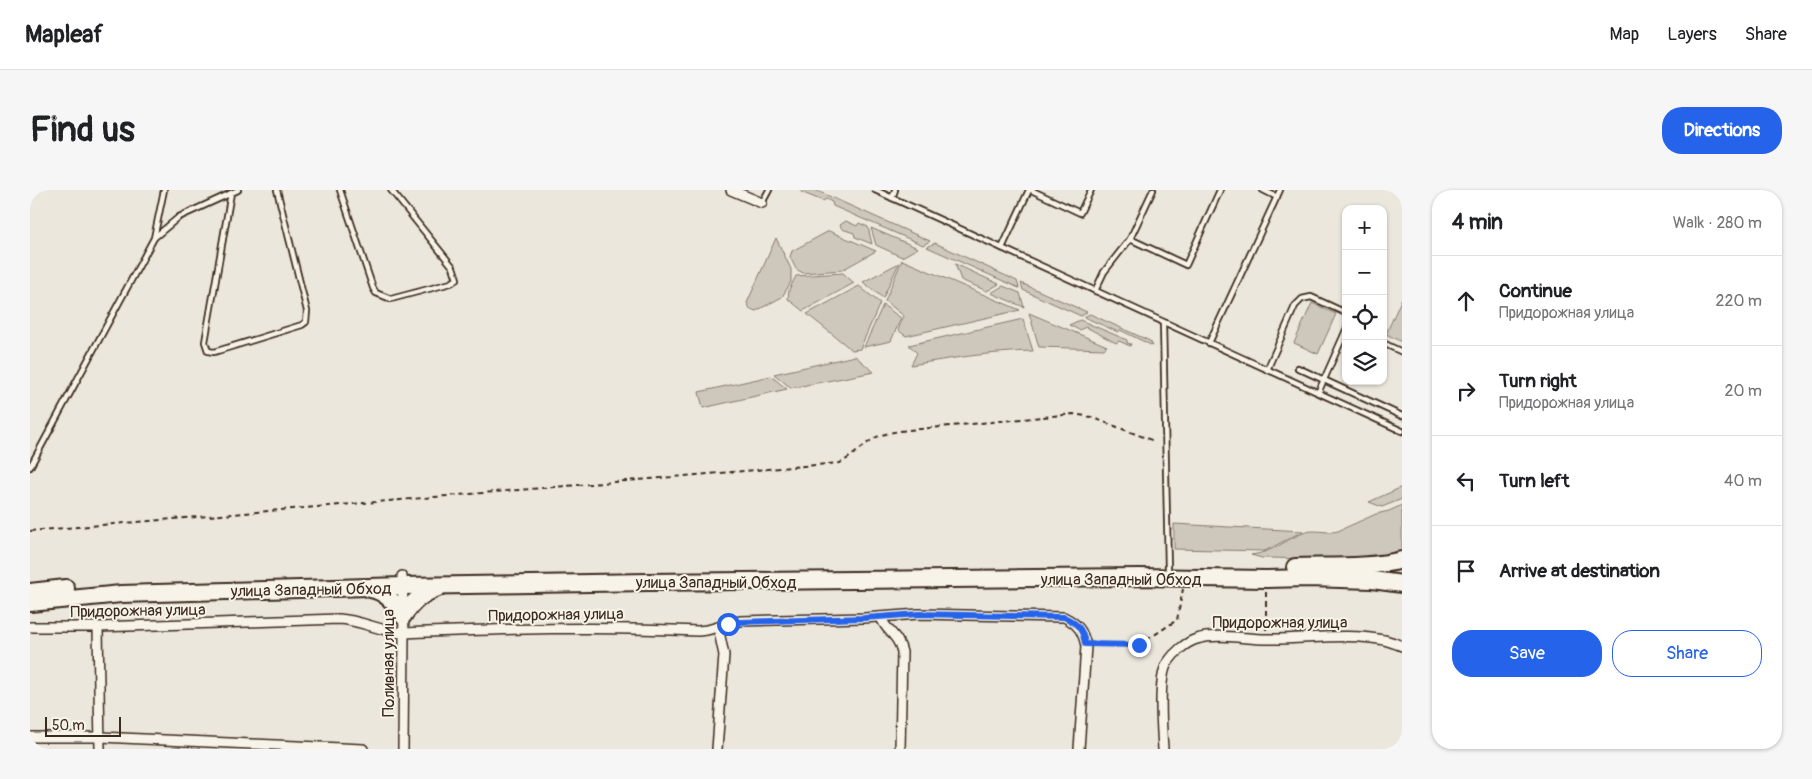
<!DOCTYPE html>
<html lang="en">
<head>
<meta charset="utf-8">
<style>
  body { margin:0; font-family:Pangolin,sans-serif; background:#f6f6f6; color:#202124 }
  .controls { position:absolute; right:15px; top:15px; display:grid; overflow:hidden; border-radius:10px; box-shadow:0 1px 4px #0004 }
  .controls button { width:45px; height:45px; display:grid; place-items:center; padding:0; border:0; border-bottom:1px solid #e0e0e0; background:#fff; color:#202124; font:25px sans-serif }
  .scale { position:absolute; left:15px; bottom:12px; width:76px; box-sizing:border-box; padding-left:5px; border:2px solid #3b2a1e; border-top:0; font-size:14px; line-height:18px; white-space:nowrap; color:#3b2a1e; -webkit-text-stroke:4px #f7f3e8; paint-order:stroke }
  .stop { position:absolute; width:15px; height:15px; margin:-11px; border:4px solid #2563eb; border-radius:50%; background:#fff }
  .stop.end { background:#2563eb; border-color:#fff; box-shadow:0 1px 5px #0008 }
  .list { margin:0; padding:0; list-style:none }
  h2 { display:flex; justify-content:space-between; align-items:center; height:65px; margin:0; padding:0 20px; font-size:21px }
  h2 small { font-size:16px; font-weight:400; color:#757577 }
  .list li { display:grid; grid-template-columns:32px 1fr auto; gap:15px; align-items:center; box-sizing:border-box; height:90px; padding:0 20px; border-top:1px solid #e0e0e0 }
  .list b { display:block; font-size:19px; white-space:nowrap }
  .list p { margin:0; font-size:16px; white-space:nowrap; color:#757577 }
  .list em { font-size:16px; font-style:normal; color:#757577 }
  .actions { display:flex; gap:10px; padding:15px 20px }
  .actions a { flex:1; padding:11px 0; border:1px solid #2563eb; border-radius:20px; text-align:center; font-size:18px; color:#2563eb }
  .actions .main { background:#2563eb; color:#fff }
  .icon { flex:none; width:28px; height:28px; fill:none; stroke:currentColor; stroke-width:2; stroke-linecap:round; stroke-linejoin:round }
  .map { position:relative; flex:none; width:1372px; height:559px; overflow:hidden; border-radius:20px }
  header { display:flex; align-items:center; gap:30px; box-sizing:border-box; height:70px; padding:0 25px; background:#fff; border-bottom:1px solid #e0e0e0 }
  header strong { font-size:24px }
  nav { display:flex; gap:28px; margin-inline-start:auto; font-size:18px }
  .intro { display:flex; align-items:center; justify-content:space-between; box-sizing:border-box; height:120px; padding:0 30px }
  h1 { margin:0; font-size:35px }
  .button { padding:12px 22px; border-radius:20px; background:#2563eb; color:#fff; font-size:18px; font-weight:700 }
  main { display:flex; gap:30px; padding:0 30px }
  aside { flex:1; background:#fff; border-radius:20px; box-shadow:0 1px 4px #0004 }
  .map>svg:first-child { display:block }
  .green { fill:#cec8bc; stroke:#84796d }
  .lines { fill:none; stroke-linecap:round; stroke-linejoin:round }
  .lane-casing { stroke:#3b2a1e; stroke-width:8 }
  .street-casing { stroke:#3b2a1e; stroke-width:12 }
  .highway-casing { stroke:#3b2a1e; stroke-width:20 }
  .path { stroke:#3b2a1e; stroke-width:2; stroke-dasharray:5 4; stroke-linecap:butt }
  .lane { stroke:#f7f3e8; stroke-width:4.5 }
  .street { stroke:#f7f3e8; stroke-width:9 }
  .highway { stroke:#f7f3e8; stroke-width:16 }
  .route { stroke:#2563eb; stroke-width:6 }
  .labels { text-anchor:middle; stroke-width:4; stroke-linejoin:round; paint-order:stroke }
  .street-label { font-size:16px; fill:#3b2a1e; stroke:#f7f3e8 }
</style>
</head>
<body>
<header>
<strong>Mapleaf</strong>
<nav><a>Map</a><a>Layers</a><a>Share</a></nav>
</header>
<div class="intro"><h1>Find us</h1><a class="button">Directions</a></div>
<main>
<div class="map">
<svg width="1372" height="559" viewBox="0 0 1372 559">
  <rect width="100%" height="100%" fill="#ece7dc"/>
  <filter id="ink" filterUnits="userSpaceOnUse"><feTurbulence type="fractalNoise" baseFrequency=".02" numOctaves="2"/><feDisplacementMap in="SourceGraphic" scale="10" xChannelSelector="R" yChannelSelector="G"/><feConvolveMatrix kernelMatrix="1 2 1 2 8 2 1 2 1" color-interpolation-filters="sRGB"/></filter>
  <g filter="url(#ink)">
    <g class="green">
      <path d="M 771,0 L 785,0 L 900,51 L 893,55 L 803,16 L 802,12 L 796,9 L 793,11 L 771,2 Z"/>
      <path d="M 816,31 L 827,36 L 829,33 L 838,37 L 842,54 L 825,47 L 824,43 L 812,39 L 810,35 Z"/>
      <path d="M 841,38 L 888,58 L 872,67 L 846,55 Z"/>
      <path d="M 799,41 L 846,61 L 812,80 L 773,83 L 766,79 L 760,67 L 762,61 Z"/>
      <path d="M 746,48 L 761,79 L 761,92 L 752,107 L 726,121 L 720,119 L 717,113 Z"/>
      <path d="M 905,53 L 987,91 L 989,98 L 897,57 Z"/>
      <path d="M 872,70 L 990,120 L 876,146 L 868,140 L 874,126 L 855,111 Z"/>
      <path d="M 869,73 L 853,108 L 833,92 Z"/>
      <path d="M 925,74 L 969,94 L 957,101 L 931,90 Z"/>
      <path d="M 813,83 L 824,93 L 773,121 L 758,109 L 759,100 L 766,86 Z"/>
      <path d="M 991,93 L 1057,122 L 1051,126 L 993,100 Z"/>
      <path d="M 829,96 L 850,113 L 830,159 L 822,160 L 777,124 Z"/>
      <path d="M 973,96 L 990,103 L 994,117 L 961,103 Z"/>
      <path d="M 1372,108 L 1372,152 L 1356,144 Z"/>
      <path d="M 1282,113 L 1306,124 L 1288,164 L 1264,153 Z"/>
      <path d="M 853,115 L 871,128 L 861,151 L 834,157 Z"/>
      <path d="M 999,123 L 1077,156 L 1074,159 L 1009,157 Z"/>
      <path d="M 1060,124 L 1120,151 L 1123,156 L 1090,140 L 1088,142 L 1054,127 Z"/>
      <path d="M 993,129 L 1003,161 C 962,162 922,168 881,175 L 887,163 L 879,155 Z"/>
      <path d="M 1050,130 L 1097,150 L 1097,153 L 1101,154 L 1100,156 L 1089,151 L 1086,153 L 1056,137 L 1049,140 L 1039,135 Z"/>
      <path d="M 825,166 L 844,182 L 761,198 L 744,184 Z"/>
      <path d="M 741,186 L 757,199 L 673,218 L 669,202 Z"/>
      <path d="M 1372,297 L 1372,309 L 1352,317 L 1339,312 Z"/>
      <path d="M 1372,315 L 1372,361 C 1335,374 1273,368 1232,368 L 1221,365 C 1245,362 1255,349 1276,342 C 1286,339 1298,344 1308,341 L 1346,324 L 1359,321 Z"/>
      <path d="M 1144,334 L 1273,341 L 1235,361 L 1144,359 Z"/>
    </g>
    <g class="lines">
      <defs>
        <g id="lane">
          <path d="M 310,0 L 343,98 L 346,103 L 361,109 L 421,93 L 427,89 L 423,77 L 361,0"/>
          <path d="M 845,0 L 1372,241"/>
          <path d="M 1001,0 L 1050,23 L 1061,0"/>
          <path d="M 1233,0 L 1247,7"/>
          <path d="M 201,3 L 175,152 L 178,161 L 184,162 L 272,135 L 276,132 L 277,121 L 247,0"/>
          <path d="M 862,8 L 865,0"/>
          <path d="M 732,13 L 739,0"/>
          <path d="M 125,47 L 149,27 L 208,0"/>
          <path d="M 1100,49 L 1123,0"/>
          <path d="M 972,58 L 999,0"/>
          <path d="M 1065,101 L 1074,82 L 1100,49 L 1156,75 L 1190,0"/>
          <path d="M 1133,132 L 1138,379"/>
          <path d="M 1179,153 L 1250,0"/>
          <path d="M 1353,153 L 1372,162"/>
          <path d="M 1268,178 L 1372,226"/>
          <path d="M 1237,180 L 1265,116 L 1272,109 L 1281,107 L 1316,123"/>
          <path d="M 1288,203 L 1316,140"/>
          <path d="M 0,277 L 124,48 L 134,0"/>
        </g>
        <g id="street">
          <path d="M 701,0 L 732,13"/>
          <path d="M 372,386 L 374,443 L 373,559"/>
          <path d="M 851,427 C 855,441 868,444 872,462 L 870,559"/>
          <path d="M 0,437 L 68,437 L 309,429 C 331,430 351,442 374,443 C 472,439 570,436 668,441 L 677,440 L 710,431 L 834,428 L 889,424 L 1034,427 C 1048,434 1053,441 1056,456 L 1049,559"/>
          <path d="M 68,437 L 70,559"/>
          <path d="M 0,547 L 70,547 L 333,559"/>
          <path d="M 687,559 L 694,465 L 688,437"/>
          <path d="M 1133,559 C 1132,540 1127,486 1138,472 C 1144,463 1156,452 1167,449 C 1186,443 1216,449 1236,449 C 1274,450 1316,442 1354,450 C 1360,451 1366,454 1372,456"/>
        </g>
        <g id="highway">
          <path d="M 1265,377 C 1296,376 1343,378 1372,370"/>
          <path d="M 340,399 C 356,402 365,413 373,426 C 383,411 392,404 408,398"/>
          <path d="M 0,402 L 36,398"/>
          <path d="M 0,413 L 91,404 L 373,396 L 618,392 L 1109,387 L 1236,389 L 1279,388 L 1342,390 L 1372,394"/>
        </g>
      </defs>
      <use href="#lane" class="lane-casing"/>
      <use href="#street" class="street-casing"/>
      <use href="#highway" class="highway-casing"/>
      <g class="path">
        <path d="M 0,341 L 810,273 C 822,267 831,257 842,250 C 850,244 860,243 869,241 L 1043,224 L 1061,227 L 1124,251"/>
        <path d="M 1236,402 L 1236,440"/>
        <path d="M 1065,454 L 1109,455 L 1147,430 L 1153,399"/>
      </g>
      <use href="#lane" class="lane"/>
      <use href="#street" class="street"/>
      <use href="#highway" class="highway"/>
    </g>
  </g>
  <g class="lines" filter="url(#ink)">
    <path class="route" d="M 698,434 L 710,432 L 834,428 L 889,424 L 1034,427 C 1047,433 1053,439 1055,454 L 1109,455"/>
  </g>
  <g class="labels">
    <g class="street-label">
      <text x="1091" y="395">улица Западный Обход</text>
      <text x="686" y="398">улица Западный Обход</text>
      <text transform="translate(281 399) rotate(-1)" y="6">улица Западный Обход</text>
      <text transform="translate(108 420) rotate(-1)" y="6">Придорожная улица</text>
      <text transform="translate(526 424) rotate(-1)" y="6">Придорожная улица</text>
      <text x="1250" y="438">Придорожная улица</text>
      <text transform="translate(358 473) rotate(-90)" y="6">Поливная улица</text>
    </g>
  </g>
</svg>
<div class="controls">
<button>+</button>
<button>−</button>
<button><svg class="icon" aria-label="locate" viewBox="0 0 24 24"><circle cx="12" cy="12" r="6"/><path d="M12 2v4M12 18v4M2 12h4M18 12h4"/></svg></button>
<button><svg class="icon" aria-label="layers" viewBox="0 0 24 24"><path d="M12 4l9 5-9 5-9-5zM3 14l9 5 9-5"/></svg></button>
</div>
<div class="scale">50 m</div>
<div class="stop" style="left:698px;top:434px"></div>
<div class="stop end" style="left:1109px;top:455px"></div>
</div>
<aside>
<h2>4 min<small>Walk · 280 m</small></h2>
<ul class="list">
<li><svg class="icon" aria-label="ahead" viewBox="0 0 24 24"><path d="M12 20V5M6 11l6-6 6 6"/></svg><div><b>Continue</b><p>Придорожная улица</p></div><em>220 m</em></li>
<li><svg class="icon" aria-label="right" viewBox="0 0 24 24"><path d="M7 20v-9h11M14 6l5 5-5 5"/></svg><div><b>Turn right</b><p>Придорожная улица</p></div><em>20 m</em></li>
<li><svg class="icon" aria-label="left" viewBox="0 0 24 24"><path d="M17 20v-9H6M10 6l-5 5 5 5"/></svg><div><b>Turn left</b></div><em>40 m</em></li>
<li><svg class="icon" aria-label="arrive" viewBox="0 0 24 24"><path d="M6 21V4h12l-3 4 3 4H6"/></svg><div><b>Arrive at destination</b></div></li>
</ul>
<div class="actions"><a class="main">Save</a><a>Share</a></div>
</aside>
</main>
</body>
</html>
